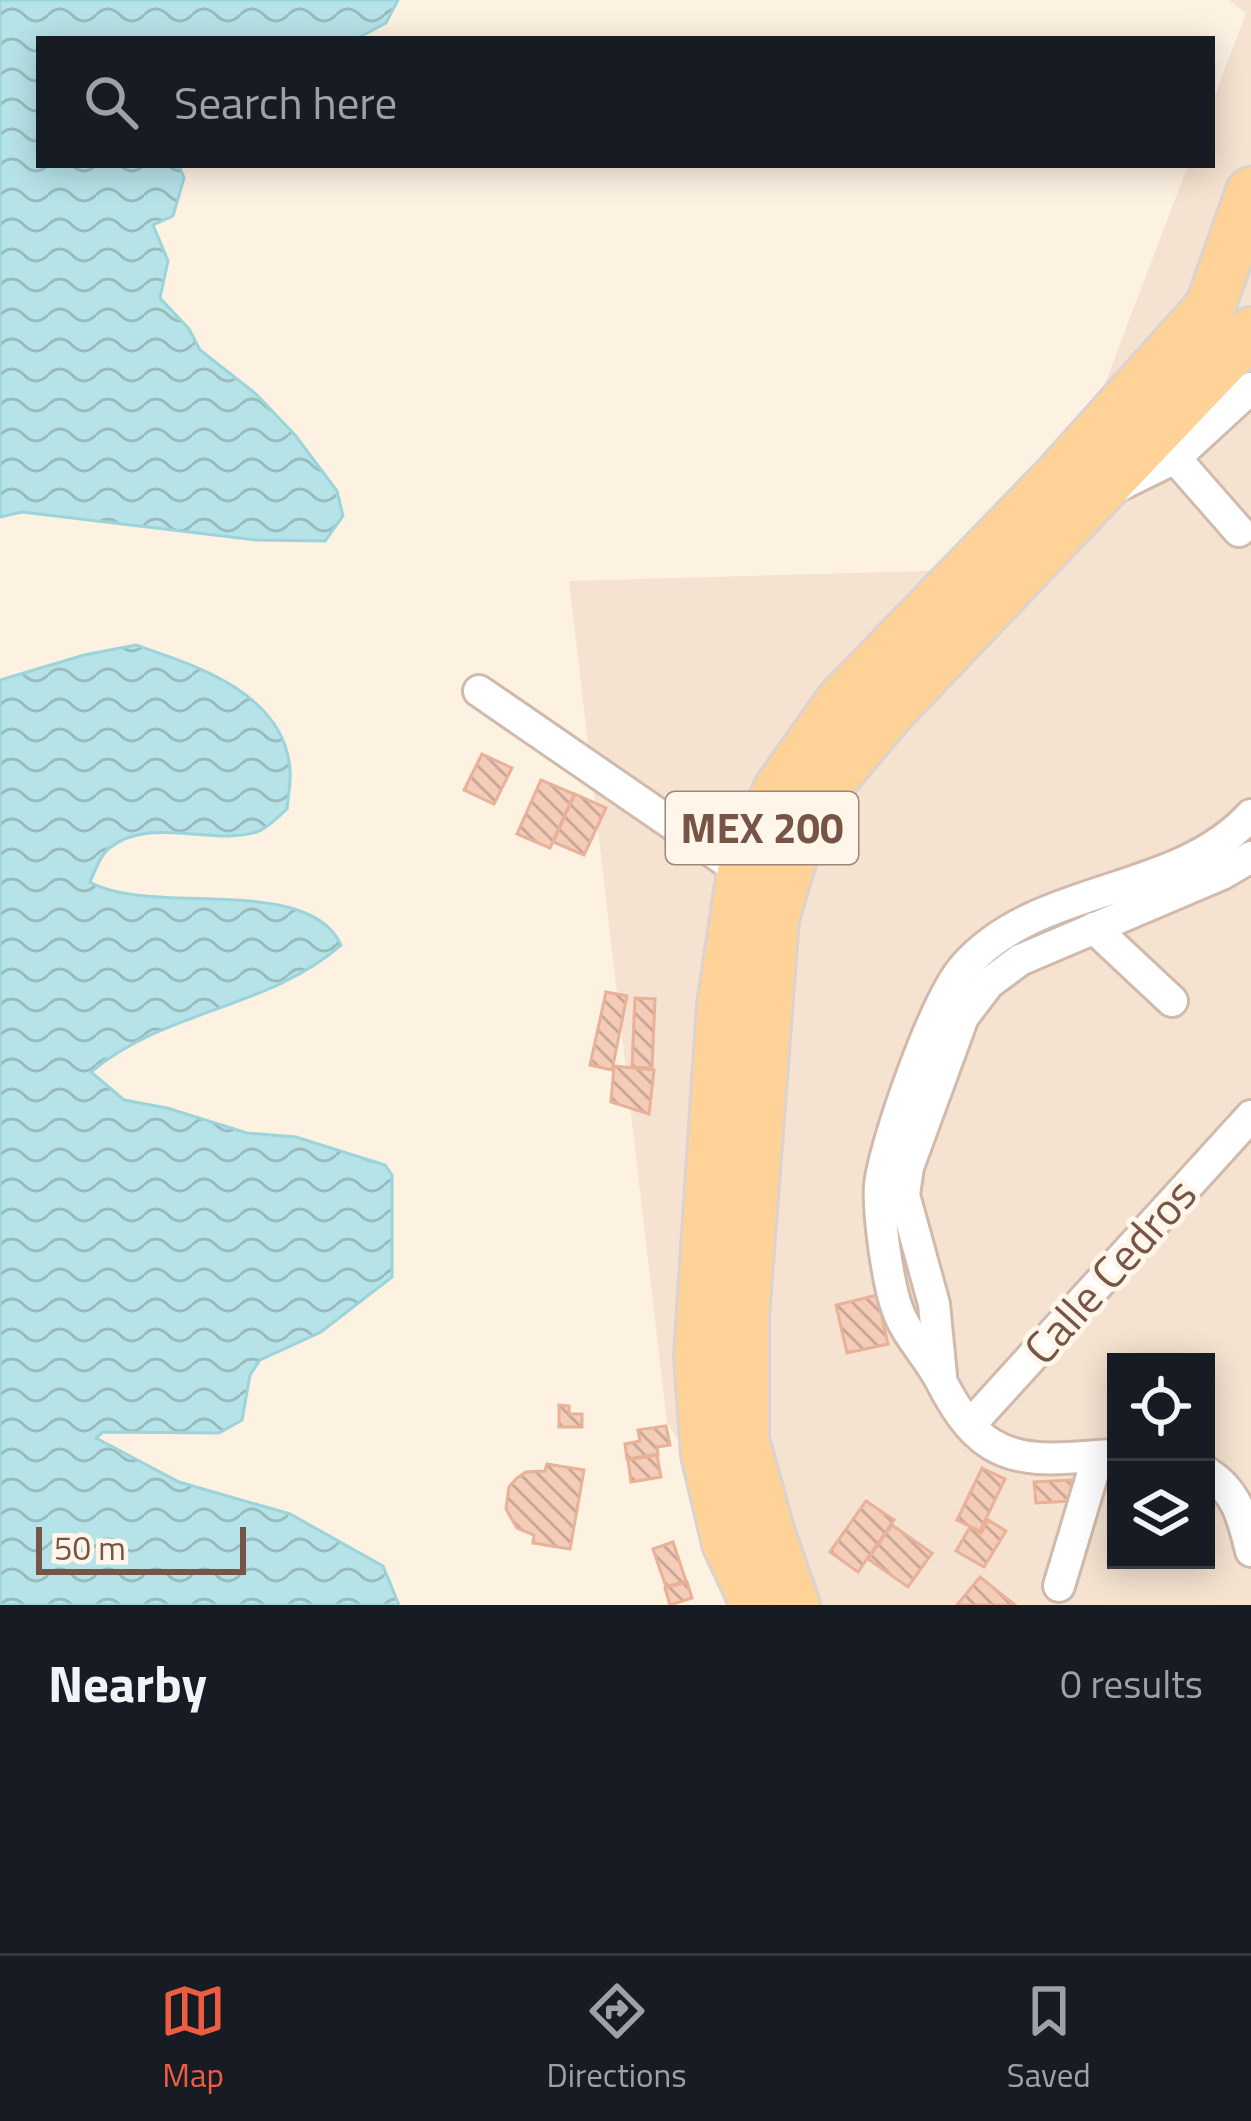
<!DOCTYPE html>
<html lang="en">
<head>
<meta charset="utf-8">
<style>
  body { margin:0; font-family:"Titillium Web",sans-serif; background:#242831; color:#f1f3f6 }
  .controls { position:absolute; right:36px; bottom:36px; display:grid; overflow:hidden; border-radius:0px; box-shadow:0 6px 30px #0003 }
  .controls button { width:108px; height:108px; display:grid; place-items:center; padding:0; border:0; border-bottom:3px solid #363941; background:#171b24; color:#f1f3f6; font:60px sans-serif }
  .scale { position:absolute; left:36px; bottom:30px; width:210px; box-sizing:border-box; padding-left:12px; border:6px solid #765547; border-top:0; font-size:33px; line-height:42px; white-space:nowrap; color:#765547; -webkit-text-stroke:9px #fff5e9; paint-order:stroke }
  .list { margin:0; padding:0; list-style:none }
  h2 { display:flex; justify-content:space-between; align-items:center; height:156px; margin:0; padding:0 48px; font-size:51px }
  h2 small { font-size:39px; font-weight:400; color:#9ea1a6 }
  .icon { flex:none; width:66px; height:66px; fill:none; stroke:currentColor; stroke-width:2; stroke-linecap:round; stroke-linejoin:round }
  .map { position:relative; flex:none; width:1251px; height:1605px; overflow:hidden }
  .search { position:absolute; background:#171b24; box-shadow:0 6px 30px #0003; left:36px; right:36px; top:36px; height:132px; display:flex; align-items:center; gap:30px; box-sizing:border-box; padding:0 42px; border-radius:0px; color:#9ea1a6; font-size:45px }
  .sheet { height:348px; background:#171b24 }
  nav { display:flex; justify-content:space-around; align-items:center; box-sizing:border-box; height:168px; border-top:3px solid #363941; background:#171b24; font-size:33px; color:#9ea1a6 }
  nav a { display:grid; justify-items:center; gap:6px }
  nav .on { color:#ee5d41 }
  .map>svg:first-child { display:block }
  .residential { fill:#f5e2d0; fill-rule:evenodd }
  .water { fill:url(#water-waves); stroke:#9bd4da; stroke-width:3 }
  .building { fill:url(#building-back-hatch); stroke:#e8b198; stroke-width:3 }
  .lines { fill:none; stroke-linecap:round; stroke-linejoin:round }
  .minor-casing { stroke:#d1baab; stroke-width:36 }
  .primary-casing { stroke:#dbd3cf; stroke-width:54 }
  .minor { stroke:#fff; stroke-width:30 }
  .primary { stroke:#ffd297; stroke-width:48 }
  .labels { text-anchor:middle; stroke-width:10; stroke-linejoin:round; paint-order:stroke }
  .shield { fill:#fff5e9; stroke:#9f8578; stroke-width:3 }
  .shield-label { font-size:42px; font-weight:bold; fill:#765547 }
  .street-label { font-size:45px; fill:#765547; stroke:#fff5e9 }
</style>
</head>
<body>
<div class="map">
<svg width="1251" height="1605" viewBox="0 0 1251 1605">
  <defs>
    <pattern id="water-waves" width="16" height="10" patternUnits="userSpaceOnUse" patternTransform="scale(3)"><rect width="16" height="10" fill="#b6e3e8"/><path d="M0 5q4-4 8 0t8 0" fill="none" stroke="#99bbbe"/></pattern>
    <pattern id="building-back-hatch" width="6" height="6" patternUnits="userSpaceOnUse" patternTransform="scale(3)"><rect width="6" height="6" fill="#f4ccb8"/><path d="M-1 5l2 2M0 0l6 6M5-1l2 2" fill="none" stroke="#caa897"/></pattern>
  </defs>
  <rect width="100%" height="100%" fill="#fdf1e2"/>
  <path class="residential" d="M 1229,0 L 1251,0 L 1251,1605 L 790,1605 L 667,1423 L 569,581 L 1035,568 L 1188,165 L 1212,165 L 1212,103 L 1246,13 ZM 1116,1362 L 1206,1362 L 1206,1560 L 1116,1560 Z"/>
  <g class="water">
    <path d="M 0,0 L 398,0 L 386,23 L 356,39 L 39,39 L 39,165 L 179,165 L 184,178 L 173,216 L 153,225 L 168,261 L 160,298 L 189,329 L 200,350 L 256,394 L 295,435 L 337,491 L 343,516 L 325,541 L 256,540 L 22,512 L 0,517 Z"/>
    <path d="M 136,645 C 197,666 285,694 290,770 C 291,783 288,796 287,809 C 278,817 268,828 257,832 C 211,846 150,815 108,849 C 100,856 94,873 90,882 C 152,917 309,873 341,945 C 268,1009 164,1010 91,1072 L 124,1100 L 167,1108 L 247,1133 L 296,1137 L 385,1165 L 392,1175 L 392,1277 L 321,1332 L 260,1360 L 250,1375 L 242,1420 L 219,1433 L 103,1432 L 96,1438 L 179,1482 L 290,1514 L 383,1566 L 399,1605 L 0,1605 L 0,680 L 84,655 Z"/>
  </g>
  <g class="building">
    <path d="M 482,754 L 512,768 L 494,804 L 464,790 Z"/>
    <path d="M 541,780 L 574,794 L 550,848 L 517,834 Z"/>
    <path d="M 575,794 L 606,808 L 584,855 L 553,842 Z"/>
    <path d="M 606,992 L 627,996 L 612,1070 L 590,1065 Z"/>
    <path d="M 635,998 L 655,999 L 652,1068 L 632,1067 Z"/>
    <path d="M 614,1066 L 654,1070 L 649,1114 L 611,1102 Z"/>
    <path d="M 877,1295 L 888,1344 L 847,1353 L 836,1305 Z"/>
    <path d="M 559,1405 L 569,1406 L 569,1414 L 582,1414 L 582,1427 L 559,1427 Z"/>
    <path d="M 666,1426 L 670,1445 L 657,1447 L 658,1454 L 627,1459 L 625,1444 L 640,1441 L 638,1430 Z"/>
    <path d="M 657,1455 L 661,1477 L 631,1482 L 628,1460 Z"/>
    <path d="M 547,1464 L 584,1470 L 570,1549 L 533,1543 L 534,1535 L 517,1528 L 506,1509 L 509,1487 L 517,1478 L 526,1472 L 545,1471 Z"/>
    <path d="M 982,1468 L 1005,1479 L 980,1531 L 957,1520 Z"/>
    <path d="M 1071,1480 L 1072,1501 L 1036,1503 L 1034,1482 Z"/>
    <path d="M 866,1501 L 894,1520 L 858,1572 L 830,1552 Z"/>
    <path d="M 988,1520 L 1006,1531 L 984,1567 L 956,1551 L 970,1527 L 981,1533 Z"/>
    <path d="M 892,1525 L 932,1553 L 908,1587 L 868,1559 Z"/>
    <path d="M 673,1542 L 686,1581 L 666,1587 L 653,1549 Z"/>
    <path d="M 980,1577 L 1015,1605 L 957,1605 Z"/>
    <path d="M 687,1582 L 692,1598 L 670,1605 L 665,1588 Z"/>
  </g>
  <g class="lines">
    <defs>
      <g id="minor">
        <path d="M 1175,458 L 1239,531"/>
        <path d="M 1118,486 L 1175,458 L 1251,388"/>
        <path d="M 479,691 L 742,872"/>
        <path d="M 1094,928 L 1172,1001"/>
        <path d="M 941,1375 L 934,1304 L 904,1195 L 908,1167 L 963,1017 L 989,983 L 1020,960 L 1222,874 L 1251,857"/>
        <path d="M 970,1425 L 1251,1116"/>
        <path d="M 1116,1455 C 1076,1456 1027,1467 991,1444 C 968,1430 953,1404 941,1381 C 929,1357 907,1336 898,1311 C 888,1285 878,1214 880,1185 C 885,1142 936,997 965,966 C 1039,883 1176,897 1251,815"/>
        <path d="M 1206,1472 C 1237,1491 1243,1518 1251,1551"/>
        <path d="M 1059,1586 L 1098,1456"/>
      </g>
      <g id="primary">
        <path d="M 756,1605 L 727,1543 L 706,1454 L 699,1356 L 722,1005 L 742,872 L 778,790 L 840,702 L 1058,477 L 1210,307 L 1251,192"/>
        <path d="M 795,1605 L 770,1534 L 744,1440 L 744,1316 L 774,918 L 795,848 L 823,791 L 887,715 L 1251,332"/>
      </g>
    </defs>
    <use href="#minor" class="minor-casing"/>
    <use href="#primary" class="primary-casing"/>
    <use href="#minor" class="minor"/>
    <use href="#primary" class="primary"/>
  </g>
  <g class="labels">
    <rect class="shield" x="666" y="792" width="192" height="72" rx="9"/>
    <g class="shield-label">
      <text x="762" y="843">MEX 200</text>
    </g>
    <g class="street-label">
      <text transform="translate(1110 1271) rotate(-48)" y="16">Calle Cedros</text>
    </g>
  </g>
</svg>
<div class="controls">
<button><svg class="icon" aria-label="locate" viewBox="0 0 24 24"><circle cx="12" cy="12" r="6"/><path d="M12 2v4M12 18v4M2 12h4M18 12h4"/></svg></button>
<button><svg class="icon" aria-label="layers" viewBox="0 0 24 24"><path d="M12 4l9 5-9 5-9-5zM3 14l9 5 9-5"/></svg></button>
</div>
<div class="scale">50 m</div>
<div class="search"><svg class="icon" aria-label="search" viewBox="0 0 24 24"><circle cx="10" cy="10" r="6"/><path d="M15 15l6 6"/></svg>Search here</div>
</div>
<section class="sheet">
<h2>Nearby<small>0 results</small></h2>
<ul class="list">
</ul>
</section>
<nav>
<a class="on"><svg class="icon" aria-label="map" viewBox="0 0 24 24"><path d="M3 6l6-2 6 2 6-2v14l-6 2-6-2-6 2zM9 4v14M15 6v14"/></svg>Map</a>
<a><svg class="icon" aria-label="directions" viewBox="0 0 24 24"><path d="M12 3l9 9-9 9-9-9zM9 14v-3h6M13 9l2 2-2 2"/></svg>Directions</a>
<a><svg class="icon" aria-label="saved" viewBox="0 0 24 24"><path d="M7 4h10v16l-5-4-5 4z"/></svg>Saved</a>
</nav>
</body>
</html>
